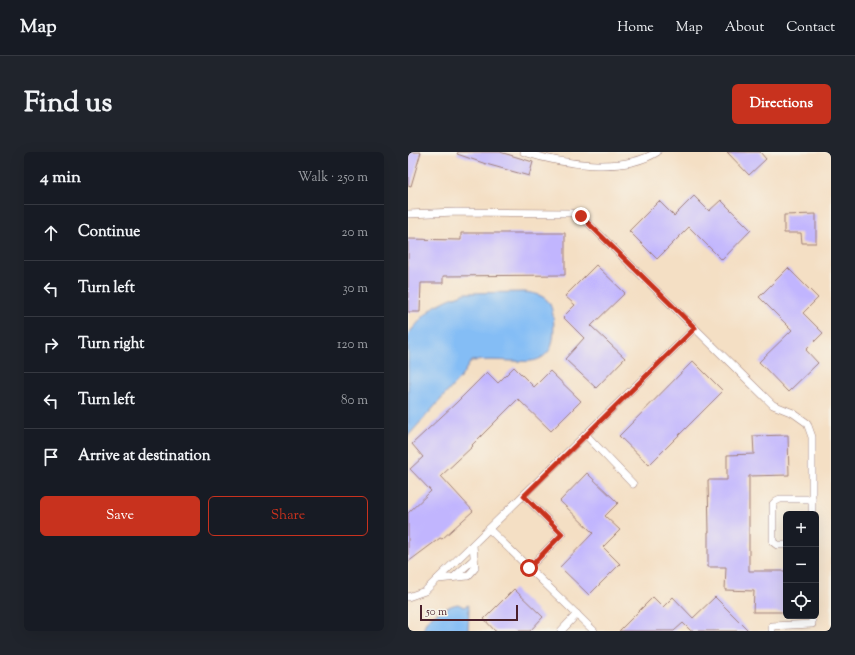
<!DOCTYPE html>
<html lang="en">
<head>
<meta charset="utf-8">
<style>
  body { margin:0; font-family:"Sorts Mill Goudy",serif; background:#20242c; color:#f1f3f6 }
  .controls { position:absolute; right:12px; bottom:12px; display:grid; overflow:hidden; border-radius:6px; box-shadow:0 4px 16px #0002 }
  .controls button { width:36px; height:36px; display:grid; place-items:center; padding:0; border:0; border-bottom:1px solid #363941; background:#171b24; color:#f1f3f6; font:20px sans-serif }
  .scale { position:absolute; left:12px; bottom:10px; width:98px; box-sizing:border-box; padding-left:4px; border:2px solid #4a1f2b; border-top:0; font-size:11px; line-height:14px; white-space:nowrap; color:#4a1f2b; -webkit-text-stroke:3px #f7f3e8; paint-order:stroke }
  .stop { position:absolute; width:12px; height:12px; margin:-9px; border:3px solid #c8321e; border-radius:50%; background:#fff }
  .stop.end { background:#c8321e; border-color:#fff; box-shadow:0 1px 4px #0008 }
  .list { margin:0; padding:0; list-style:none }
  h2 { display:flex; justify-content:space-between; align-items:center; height:52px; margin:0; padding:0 16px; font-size:17px }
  h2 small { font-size:13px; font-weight:400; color:#9ea1a6 }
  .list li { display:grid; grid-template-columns:26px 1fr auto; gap:12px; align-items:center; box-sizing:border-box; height:56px; padding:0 16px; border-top:1px solid #363941 }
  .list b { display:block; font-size:15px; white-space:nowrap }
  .list em { font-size:13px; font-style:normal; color:#9ea1a6 }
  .actions { display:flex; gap:8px; padding:12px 16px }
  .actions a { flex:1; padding:9px 0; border:1px solid #c8321e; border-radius:6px; text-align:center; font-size:14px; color:#c8321e }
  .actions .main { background:#c8321e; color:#fff }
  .icon { flex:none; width:22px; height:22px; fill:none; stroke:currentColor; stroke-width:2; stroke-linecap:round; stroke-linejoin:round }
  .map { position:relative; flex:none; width:423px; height:479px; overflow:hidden; border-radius:6px }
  header { display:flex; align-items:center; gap:24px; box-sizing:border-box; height:56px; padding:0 20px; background:#171b24; border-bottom:1px solid #363941 }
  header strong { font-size:19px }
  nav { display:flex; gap:22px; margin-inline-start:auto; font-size:14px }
  .intro { display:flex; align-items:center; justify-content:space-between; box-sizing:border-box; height:96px; padding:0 24px }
  h1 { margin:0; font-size:28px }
  .button { padding:10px 18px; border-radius:6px; background:#c8321e; color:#fff; font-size:14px; font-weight:700 }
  main { display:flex; gap:24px; padding:0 24px }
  aside { flex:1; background:#171b24; border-radius:6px; box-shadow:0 4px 16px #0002 }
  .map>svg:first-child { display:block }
  .water { fill:#84bdf5; stroke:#676e90 }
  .building { fill:#c1b5fe }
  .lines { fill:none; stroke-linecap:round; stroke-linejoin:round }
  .service-casing { stroke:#9f7f78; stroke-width:8 }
  .service { stroke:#fff; stroke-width:7 }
  .route { stroke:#c8321e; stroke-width:5 }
</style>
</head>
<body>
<header>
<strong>Map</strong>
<nav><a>Home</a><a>Map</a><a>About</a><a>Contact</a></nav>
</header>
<div class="intro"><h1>Find us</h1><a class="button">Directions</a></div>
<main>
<aside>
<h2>4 min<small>Walk · 250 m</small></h2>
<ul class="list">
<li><svg class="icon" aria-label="ahead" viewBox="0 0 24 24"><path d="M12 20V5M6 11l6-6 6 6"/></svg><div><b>Continue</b></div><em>20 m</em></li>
<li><svg class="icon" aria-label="left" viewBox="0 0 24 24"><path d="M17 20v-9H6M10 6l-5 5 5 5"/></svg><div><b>Turn left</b></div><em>30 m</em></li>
<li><svg class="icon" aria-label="right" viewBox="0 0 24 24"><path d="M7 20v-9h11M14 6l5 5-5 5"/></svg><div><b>Turn right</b></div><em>120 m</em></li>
<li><svg class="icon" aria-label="left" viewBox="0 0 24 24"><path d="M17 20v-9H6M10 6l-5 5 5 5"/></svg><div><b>Turn left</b></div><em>80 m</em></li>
<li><svg class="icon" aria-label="arrive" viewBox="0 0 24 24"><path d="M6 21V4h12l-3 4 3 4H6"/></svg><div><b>Arrive at destination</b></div></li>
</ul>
<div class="actions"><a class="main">Save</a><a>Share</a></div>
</aside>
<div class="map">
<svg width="423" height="479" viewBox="0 0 423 479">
  <rect width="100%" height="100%" fill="#f7f3e8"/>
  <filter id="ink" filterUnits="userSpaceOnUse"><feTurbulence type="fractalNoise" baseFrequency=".025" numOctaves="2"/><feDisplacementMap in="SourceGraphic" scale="8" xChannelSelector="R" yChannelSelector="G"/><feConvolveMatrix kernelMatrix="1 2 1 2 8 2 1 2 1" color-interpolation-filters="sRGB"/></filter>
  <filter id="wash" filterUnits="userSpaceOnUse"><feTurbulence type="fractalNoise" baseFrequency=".012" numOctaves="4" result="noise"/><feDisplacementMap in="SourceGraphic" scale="16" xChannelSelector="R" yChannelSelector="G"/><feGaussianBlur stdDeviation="0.9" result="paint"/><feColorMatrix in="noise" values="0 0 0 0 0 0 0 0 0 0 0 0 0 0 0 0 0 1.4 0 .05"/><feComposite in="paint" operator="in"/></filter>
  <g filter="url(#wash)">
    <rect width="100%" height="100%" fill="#f4dfc4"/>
    <g class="water">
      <path d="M 116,140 C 125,141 132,142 139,148 C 147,155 147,182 144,192 C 143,198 138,203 133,206 C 124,211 113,209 103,209 C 90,208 76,208 63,209 L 53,225 L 0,284 L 0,182 L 17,163 L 27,154 L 41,147 L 58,141 Z"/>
      <path d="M 50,452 L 56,455 L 60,453 L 61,457 L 60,479 L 15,479 C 16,476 17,472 18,470 C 23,463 42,453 50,452 Z"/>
    </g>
    <g id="blocks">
      <g class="building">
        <path d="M 0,0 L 13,0 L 3,34 L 0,33 Z"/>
        <path d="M 50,0 L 92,0 L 125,10 L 121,24 L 78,12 L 49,2 Z"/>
        <path d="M 319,0 L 352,0 L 358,7 L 341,23 Z"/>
        <path d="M 286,44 L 301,59 L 313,48 L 343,78 L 314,108 L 281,75 L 249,107 L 221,79 L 251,49 L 266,64 Z"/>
        <path d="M 408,62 L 408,91 L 394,91 L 393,81 L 376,81 L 376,63 Z"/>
        <path d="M 53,81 L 157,81 L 157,123 L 35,124 L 35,131 L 13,131 L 12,160 L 0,160 L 0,87 L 53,88 Z"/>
        <path d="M 188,113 L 217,141 L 183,174 L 217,206 L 188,236 L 157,207 L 176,186 L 155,165 L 167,153 L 157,144 Z"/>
        <path d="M 380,116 L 410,146 L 395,161 L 415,181 L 398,198 L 410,211 L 380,240 L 351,210 L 384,178 L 351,145 Z"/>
        <path d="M 285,209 L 315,239 L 241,313 L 211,284 Z"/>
        <path d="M 106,215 L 126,235 L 142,219 L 173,249 L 143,279 L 110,247 L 64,293 L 65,294 L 33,324 L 65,359 L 34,387 L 32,386 L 0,410 L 0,361 L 23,339 L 2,317 L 15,305 L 4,292 L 48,251 L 79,220 L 90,231 Z"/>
        <path d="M 380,283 L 381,323 L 341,324 L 341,419 L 378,419 L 378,460 L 345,460 L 346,439 L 317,438 L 318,415 L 300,415 L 300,380 L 301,380 L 300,328 L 319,328 L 319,303 L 346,302 L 345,284 Z"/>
        <path d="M 179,321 L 210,351 L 197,364 L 212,378 L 195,395 L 212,412 L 181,443 L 152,415 L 185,381 L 152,349 Z"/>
        <path d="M 106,437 L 135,465 L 122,479 L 87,479 L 76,467 Z"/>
        <path d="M 245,445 L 255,455 L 265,445 L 285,466 L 307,445 L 341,479 L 283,479 L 275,471 L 266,479 L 211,479 Z"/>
      </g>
    </g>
  </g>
  <g filter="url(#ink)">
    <use href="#blocks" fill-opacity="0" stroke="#9f7f78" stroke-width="1"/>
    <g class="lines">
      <defs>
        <g id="service">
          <path d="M 116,0 C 153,12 214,22 249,0"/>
          <path d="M 0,62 L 48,60 L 164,61 L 173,64 L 365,253 L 385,261 L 399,271 L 404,285 L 404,362"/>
          <path d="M 178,283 L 225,332"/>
          <path d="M 116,344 L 154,382 L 121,416"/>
          <path d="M 81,377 L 186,479"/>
          <path d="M 378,393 L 369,393 L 365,390 L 365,352 L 368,349 L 372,347 L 404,347"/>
          <path d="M 46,425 L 66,407"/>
          <path d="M 30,427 L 60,424 L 67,416 L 65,393"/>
          <path d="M 0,445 L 17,439 L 287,176"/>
          <path d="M 153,479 L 169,462"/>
          <path d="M 364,479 L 364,474 L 404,472 L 404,464"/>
        </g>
      </defs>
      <use href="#service" class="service-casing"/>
      <use href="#service" class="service"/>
    </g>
  </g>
  <g class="lines" filter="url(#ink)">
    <path class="route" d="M 121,416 L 154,382 L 116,344 L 287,176 L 173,64"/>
  </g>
</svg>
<div class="controls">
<button>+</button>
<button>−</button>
<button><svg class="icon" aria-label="locate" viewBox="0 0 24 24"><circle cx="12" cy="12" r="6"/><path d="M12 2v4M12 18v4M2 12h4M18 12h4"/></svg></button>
</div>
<div class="scale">50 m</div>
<div class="stop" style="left:121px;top:416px"></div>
<div class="stop end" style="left:173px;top:64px"></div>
</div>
</main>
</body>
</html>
